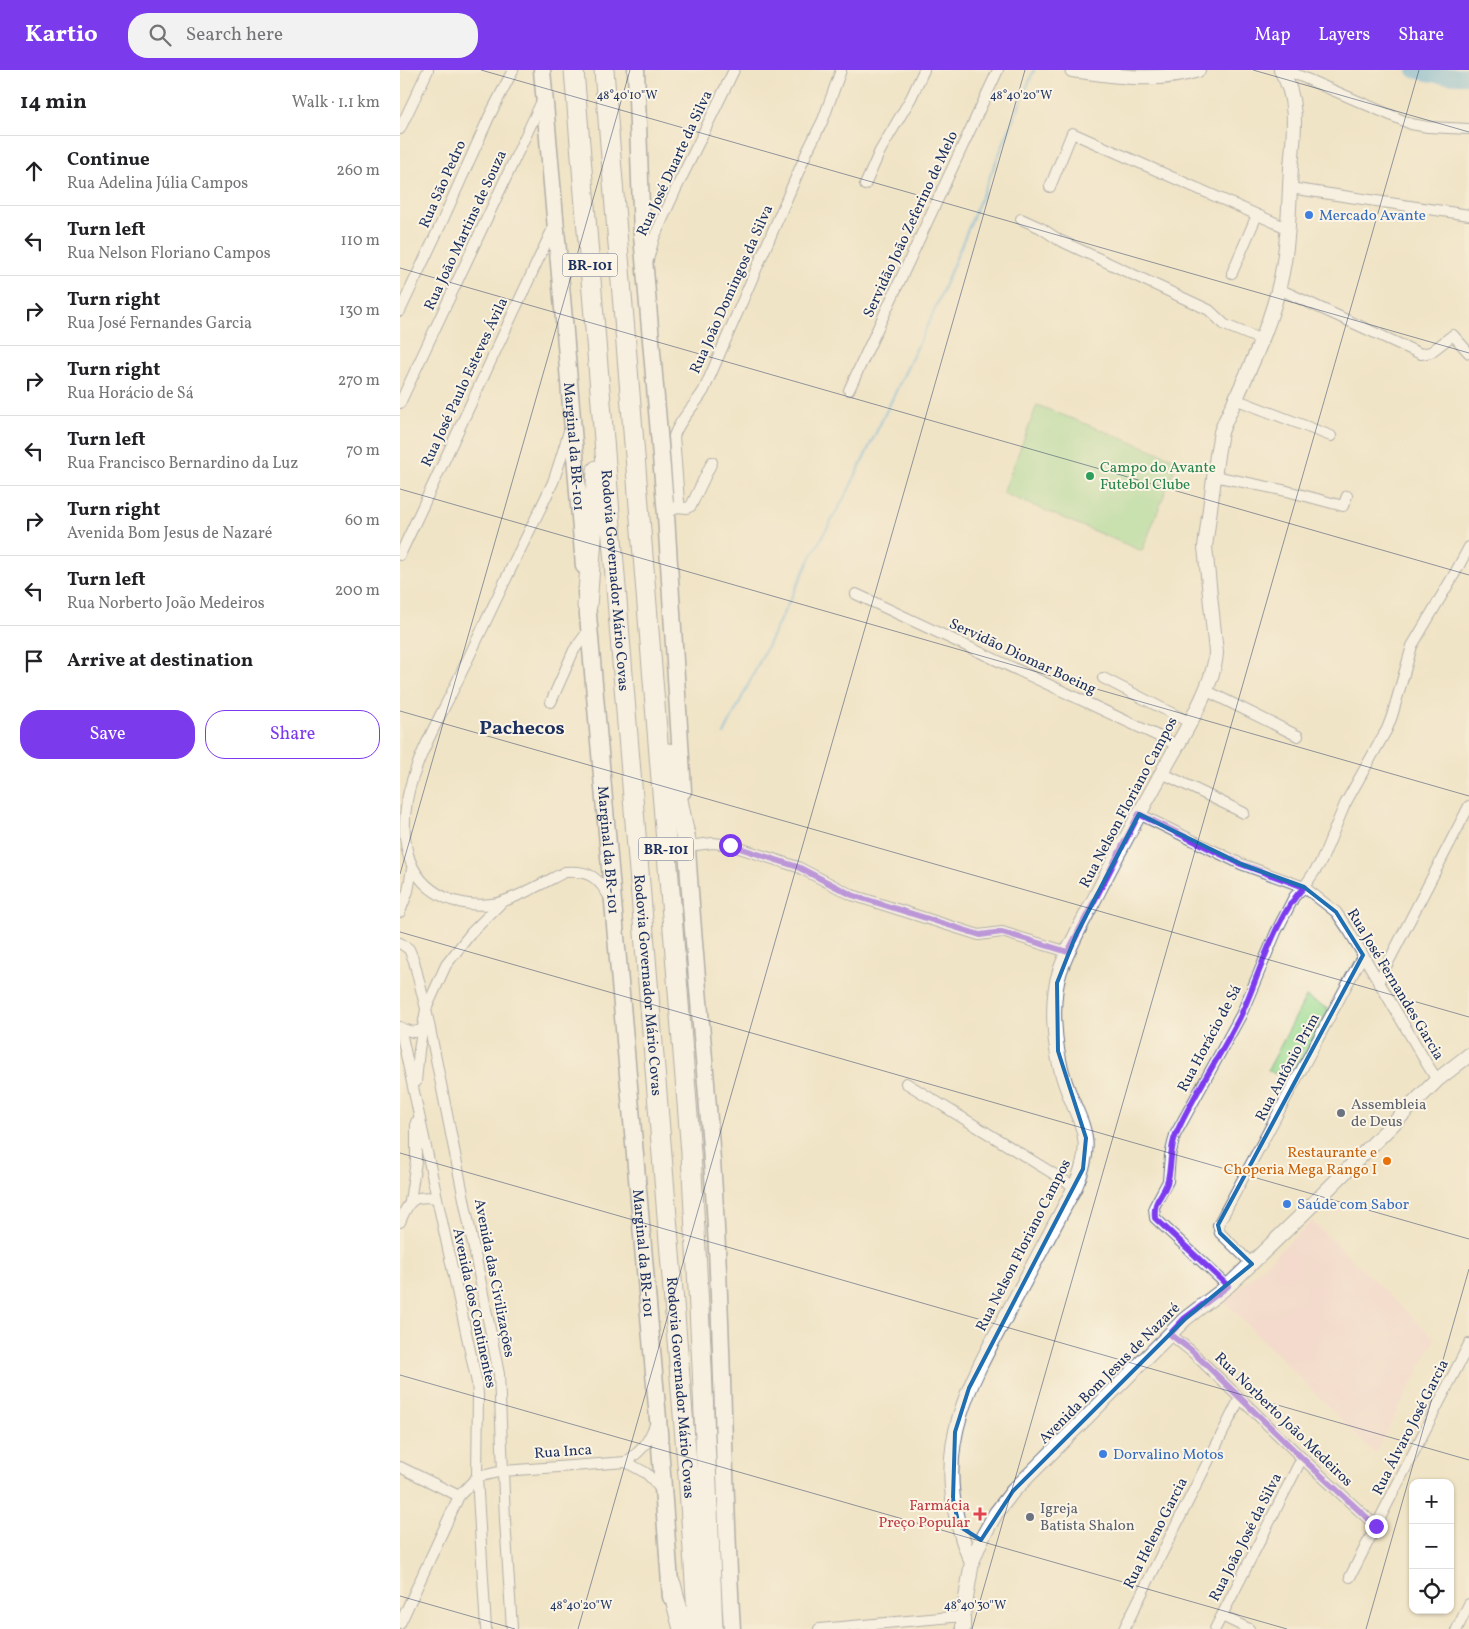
<!DOCTYPE html>
<html lang="en">
<head>
<meta charset="utf-8">
<style>
  body { margin:0; font-family:Vollkorn,serif; background:#f2f2f2; color:#202124 }
  .controls { position:absolute; right:15px; bottom:15px; display:grid; overflow:hidden; border-radius:10px; box-shadow:0 1px 4px #0004 }
  .controls button { width:45px; height:45px; display:grid; place-items:center; padding:0; border:0; border-bottom:1px solid #e0e0e0; background:#fff; color:#202124; font:25px sans-serif }
  .stop { position:absolute; width:15px; height:15px; margin:-11px; border:4px solid #7c3aed; border-radius:50%; background:#fff }
  .stop.end { background:#7c3aed; border-color:#fff; box-shadow:0 1px 5px #0008 }
  .list { margin:0; padding:0; list-style:none }
  h2 { display:flex; justify-content:space-between; align-items:center; height:65px; margin:0; padding:0 20px; font-size:21px }
  h2 small { font-size:16px; font-weight:400; color:#757577 }
  .list li { display:grid; grid-template-columns:32px 1fr auto; gap:15px; align-items:center; box-sizing:border-box; height:70px; padding:0 20px; border-top:1px solid #e0e0e0 }
  .list b { display:block; font-size:19px; white-space:nowrap }
  .list p { margin:0; font-size:16px; white-space:nowrap; color:#757577 }
  .list em { font-size:16px; font-style:normal; color:#757577 }
  .actions { display:flex; gap:10px; padding:15px 20px }
  .actions a { flex:1; padding:11px 0; border:1px solid #7c3aed; border-radius:20px; text-align:center; font-size:18px; color:#7c3aed }
  .actions .main { background:#7c3aed; color:#fff }
  .icon { flex:none; width:28px; height:28px; fill:none; stroke:currentColor; stroke-width:2; stroke-linecap:round; stroke-linejoin:round }
  .map { position:relative; flex:none; width:1069px; height:1559px; overflow:hidden }
  header { display:flex; align-items:center; gap:30px; box-sizing:border-box; height:70px; padding:0 25px; background:#7c3aed; color:#fff }
  header strong { font-size:24px }
  nav { display:flex; gap:28px; margin-inline-start:auto; font-size:18px }
  .search { width:350px; height:45px; background:#f2f2f2; display:flex; align-items:center; gap:12px; box-sizing:border-box; padding:0 18px; border-radius:20px; color:#757577; font-size:19px }
  main { display:flex }
  aside { flex:1; background:#fff }
  .map>svg:first-child { display:block }
  .built { fill:#f7cfd2 }
  .green { fill:#9adb92; stroke:#5a8578 }
  .lines { fill:none; stroke-linecap:round; stroke-linejoin:round }
  .stream { stroke:#61b0db; stroke-width:2.5 }
  .river { stroke:#61b0db; stroke-width:16 }
  .street-casing { stroke:#666e82; stroke-width:12 }
  .secondary-casing { stroke:#666e82; stroke-width:16 }
  .primary-casing { stroke:#666e82; stroke-width:19 }
  .highway-casing { stroke:#666e82; stroke-width:21 }
  .street { stroke:#fff; stroke-width:10 }
  .secondary { stroke:#fff; stroke-width:14 }
  .primary { stroke:#fff; stroke-width:16 }
  .highway { stroke:#fff; stroke-width:19 }
  .route { stroke:#7c3aed; stroke-width:6 }
  .marked { fill:none; stroke:#1f6fb2; stroke-width:4; stroke-linejoin:round }
  .ticks { fill:none; stroke:#1b2f5e; stroke-width:1; stroke-opacity:0.45 }
  .shop-dot { fill:#3f7fe0; stroke:#fcf5e5; stroke-width:2 }
  .leisure-dot { fill:#2e9e5b; stroke:#fcf5e5; stroke-width:2 }
  .worship-dot { fill:#6b7280; stroke:#fcf5e5; stroke-width:2 }
  .food-dot { fill:#e8710a; stroke:#fcf5e5; stroke-width:2 }
  .health-dot { fill:#e0444e; stroke:#fcf5e5; stroke-width:2 }
  .labels { text-anchor:middle; stroke-width:4; stroke-linejoin:round; paint-order:stroke }
  .shield { fill:#fcf5e5; stroke:#5e6a86; stroke-width:1 }
  .shield-label { font-size:14px; font-weight:bold; fill:#1b2f5e }
  .street-label { font-size:15px; fill:#1b2f5e; stroke:#fcf5e5 }
  .shop-label { font-size:15px; fill:#366cbe; stroke:#fcf5e5; text-anchor:start }
  .leisure-label { font-size:15px; fill:#27864d; stroke:#fcf5e5; text-anchor:start }
  .worship-label { font-size:15px; fill:#5b616d; stroke:#fcf5e5; text-anchor:start }
  .food-label { font-size:15px; fill:#c56008; stroke:#fcf5e5; text-anchor:end }
  .health-label { font-size:15px; fill:#be3a42; stroke:#fcf5e5; text-anchor:end }
  .district-label { font-size:20px; font-weight:bold; fill:#1b2f5e; stroke:#fcf5e5 }
  .ticks-label { font-size:12px; text-anchor:middle; fill:#1b2f5e; stroke:#fcf5e5; stroke-width:4; stroke-linejoin:round; paint-order:stroke }
</style>
</head>
<body>
<header>
<strong>Kartio</strong>
<div class="search"><svg class="icon" aria-label="search" viewBox="0 0 24 24"><circle cx="10" cy="10" r="6"/><path d="M15 15l6 6"/></svg>Search here</div>
<nav><a>Map</a><a>Layers</a><a>Share</a></nav>
</header>
<main>
<aside>
<h2>14 min<small>Walk · 1.1 km</small></h2>
<ul class="list">
<li><svg class="icon" aria-label="ahead" viewBox="0 0 24 24"><path d="M12 20V5M6 11l6-6 6 6"/></svg><div><b>Continue</b><p>Rua Adelina Júlia Campos</p></div><em>260 m</em></li>
<li><svg class="icon" aria-label="left" viewBox="0 0 24 24"><path d="M17 20v-9H6M10 6l-5 5 5 5"/></svg><div><b>Turn left</b><p>Rua Nelson Floriano Campos</p></div><em>110 m</em></li>
<li><svg class="icon" aria-label="right" viewBox="0 0 24 24"><path d="M7 20v-9h11M14 6l5 5-5 5"/></svg><div><b>Turn right</b><p>Rua José Fernandes Garcia</p></div><em>130 m</em></li>
<li><svg class="icon" aria-label="right" viewBox="0 0 24 24"><path d="M7 20v-9h11M14 6l5 5-5 5"/></svg><div><b>Turn right</b><p>Rua Horácio de Sá</p></div><em>270 m</em></li>
<li><svg class="icon" aria-label="left" viewBox="0 0 24 24"><path d="M17 20v-9H6M10 6l-5 5 5 5"/></svg><div><b>Turn left</b><p>Rua Francisco Bernardino da Luz</p></div><em>70 m</em></li>
<li><svg class="icon" aria-label="right" viewBox="0 0 24 24"><path d="M7 20v-9h11M14 6l5 5-5 5"/></svg><div><b>Turn right</b><p>Avenida Bom Jesus de Nazaré</p></div><em>60 m</em></li>
<li><svg class="icon" aria-label="left" viewBox="0 0 24 24"><path d="M17 20v-9H6M10 6l-5 5 5 5"/></svg><div><b>Turn left</b><p>Rua Norberto João Medeiros</p></div><em>200 m</em></li>
<li><svg class="icon" aria-label="arrive" viewBox="0 0 24 24"><path d="M6 21V4h12l-3 4 3 4H6"/></svg><div><b>Arrive at destination</b></div></li>
</ul>
<div class="actions"><a class="main">Save</a><a>Share</a></div>
</aside>
<div class="map">
<svg width="1069" height="1559" viewBox="0 0 1069 1559">
  <rect width="100%" height="100%" fill="#fcf5e5"/>
  <filter id="ink" filterUnits="userSpaceOnUse"><feTurbulence type="fractalNoise" baseFrequency=".02" numOctaves="2"/><feDisplacementMap in="SourceGraphic" scale="10" xChannelSelector="R" yChannelSelector="G"/><feConvolveMatrix kernelMatrix="1 2 1 2 8 2 1 2 1" color-interpolation-filters="sRGB"/></filter>
  <filter id="wash" filterUnits="userSpaceOnUse"><feTurbulence type="fractalNoise" baseFrequency=".0096" numOctaves="4" result="noise"/><feDisplacementMap in="SourceGraphic" scale="20" xChannelSelector="R" yChannelSelector="G"/><feGaussianBlur stdDeviation="1.12" result="paint"/><feColorMatrix in="noise" values="0 0 0 0 0 0 0 0 0 0 0 0 0 0 0 0 0 1.4 0 .05"/><feComposite in="paint" operator="in"/></filter>
  <g filter="url(#wash)">
    <rect width="100%" height="100%" fill="#f0e4c6"/>
    <path class="built" d="M 912,1151 L 1035,1269 L 975,1384 L 825,1232 Z"/>
    <g class="green">
      <path d="M 637,335 L 778,390 L 742,481 L 603,423 Z"/>
      <path d="M 906,927 L 929,939 L 890,1012 L 868,1000 Z"/>
    </g>
    <g class="lines">
      <path class="stream" d="M 324,664 L 412,485 L 448,421 L 532,246 L 634,0"/>
      <path class="river" d="M 1015,0 C 1033,6 1050,7 1069,6"/>
    </g>
  </g>
  <g filter="url(#ink)">
    <g class="lines">
      <defs>
        <g id="street">
          <path d="M 886,0 L 1011,54 L 1028,57 L 1069,59"/>
          <path d="M 0,59 L 28,0"/>
          <path d="M 465,115 L 480,81 L 511,28 L 524,0"/>
          <path d="M 650,117 L 672,63 L 887,158"/>
          <path d="M 890,118 L 1069,145"/>
          <path d="M 621,149 L 641,158 L 659,170 L 809,240 L 825,255 L 862,270"/>
          <path d="M 248,190 L 254,168 L 276,119 L 334,0"/>
          <path d="M 832,203 L 857,145"/>
          <path d="M 879,219 L 1021,284 L 1031,282 L 1053,265 L 1069,283"/>
          <path d="M 0,241 L 41,154 L 89,47 L 113,0"/>
          <path d="M 449,320 L 598,0"/>
          <path d="M 835,329 L 931,366"/>
          <path d="M 0,333 L 142,31"/>
          <path d="M 169,361 C 164,378 159,395 153,412 C 141,438 128,464 115,490 C 95,532 75,574 55,616 C 38,651 14,692 7,730 C 0,774 7,813 51,830 C 64,834 79,836 92,834 C 112,831 145,812 165,802 C 189,800 198,807 210,828"/>
          <path d="M 814,406 L 887,421 L 943,436 L 947,426"/>
          <path d="M 277,437 L 287,438 L 291,436 L 312,392"/>
          <path d="M 266,445 L 277,437 L 279,432 L 274,366 C 280,348 295,336 304,320 L 407,82 L 423,50 L 441,0"/>
          <path d="M 0,485 L 154,156"/>
          <path d="M 456,524 L 777,675"/>
          <path d="M 703,608 L 789,652"/>
          <path d="M 805,620 L 898,666"/>
          <path d="M 151,632 L 174,580 L 189,560"/>
          <path d="M 762,703 L 844,743"/>
          <path d="M 739,744 L 841,794 L 904,817 L 936,842 L 949,861 L 1027,994 L 1037,1010"/>
          <path d="M 287,776 L 313,773 L 330,775 L 398,797 L 452,825 L 579,865 L 602,862 L 668,882"/>
          <path d="M 0,842 L 8,821 L 12,799"/>
          <path d="M 0,873 L 9,879 L 14,891 L 26,939 L 99,1304 L 105,1450 L 112,1559"/>
          <path d="M 978,912 L 1069,736"/>
          <path d="M 0,957 L 77,1313 L 78,1325 L 77,1407 L 86,1559"/>
          <path d="M 0,958 L 13,962 L 22,960"/>
          <path d="M 16,1012 L 19,980 L 26,939 L 46,895 L 71,863 L 101,833"/>
          <path d="M 506,1013 L 675,1117"/>
          <path d="M 10,1131 L 16,1091 L 16,1052"/>
          <path d="M 0,1152 C 9,1130 12,1125 37,1128"/>
          <path d="M 852,1194 L 820,1163 L 818,1155 L 963,885"/>
          <path d="M 828,1216 L 755,1148 L 754,1137 L 768,1111 L 770,1086 L 775,1065 L 841,945 L 876,862 L 894,827 L 904,817 L 921,792 L 945,734 L 987,659 L 992,646 L 1012,576 L 1055,503 L 1069,477"/>
          <path d="M 770,1264 L 791,1281 L 902,1388 L 976,1456"/>
          <path d="M 226,1392 C 244,1379 248,1372 256,1353"/>
          <path d="M 0,1397 L 59,1426"/>
          <path d="M 950,1507 L 1069,1274"/>
          <path d="M 822,1546 L 849,1559"/>
          <path d="M 0,1554 L 59,1426 L 77,1407 L 103,1401 L 226,1392 L 246,1403 L 253,1410 L 262,1421"/>
          <path d="M 419,1559 L 563,1546"/>
          <path d="M 724,1559 L 840,1328"/>
          <path d="M 815,1559 L 902,1388"/>
          <path d="M 1057,1559 L 1069,1534"/>
        </g>
        <g id="secondary">
          <path d="M 672,0 C 715,6 756,13 798,0"/>
          <path d="M 572,1492 C 564,1479 561,1463 557,1449 C 536,1364 576,1303 614,1231 C 634,1193 655,1155 675,1117 C 699,1064 677,1053 663,1006 C 654,976 650,930 660,901 C 670,873 685,848 698,822 C 720,778 744,735 768,692 C 784,663 815,614 816,582 L 805,477 L 817,385 L 821,362 L 825,352 C 847,304 872,255 882,203 C 889,168 889,132 891,97 C 894,64 899,29 881,0"/>
          <path d="M 563,1559 L 563,1546 L 572,1492 L 581,1470 L 596,1443 L 613,1421 L 785,1249 L 828,1216 L 907,1140 L 1037,1010 L 1069,985"/>
        </g>
        <g id="primary">
          <path id="s1" d="M 142,0 L 164,250 L 184,496"/>
          <path d="M 236,0 L 242,165 L 266,445 L 283,721"/>
          <path id="s2" d="M 186,522 L 258,1349 L 271,1527"/>
          <path d="M 286,763 C 293,883 307,1002 314,1122 C 323,1268 323,1414 332,1559"/>
        </g>
        <g id="highway">
          <path id="s3" d="M 174,0 L 289,1418 L 298,1559"/>
          <path d="M 204,0 L 291,1083 L 302,1297 L 313,1559"/>
          <path d="M 187,536 L 197,400"/>
          <path d="M 269,683 L 287,776"/>
          <path d="M 271,1514 L 283,1559"/>
        </g>
      </defs>
      <use href="#street" class="street-casing"/>
      <use href="#secondary" class="secondary-casing"/>
      <use href="#primary" class="primary-casing"/>
      <use href="#highway" class="highway-casing"/>
      <use href="#street" class="street"/>
      <use href="#secondary" class="secondary"/>
      <use href="#primary" class="primary"/>
      <use href="#highway" class="highway"/>
    </g>
  </g>
  <g class="lines" filter="url(#ink)">
    <path class="route" d="M 330,775 L 398,797 L 452,825 L 580,865 L 602,862 L 668,882 L 739,744 L 841,794 L 904,817 C 874,848 859,907 840,947 C 820,987 794,1023 776,1064 C 769,1080 772,1097 767,1113 C 762,1128 753,1129 755,1148 L 828,1216 L 784,1249 L 770,1264 L 791,1280 L 902,1388 L 976,1456"/>
  </g>
  <path d="M0 0H1069V1559H0ZM 739,744 L 841,794 L 904,817 L 936,842 L 963,885 L 818,1155 L 820,1163 L 852,1194 L 785,1249 L 613,1421 L 581,1470 L 559,1456 L 553,1429 L 555,1362 L 569,1318 L 683,1099 L 686,1068 L 658,981 L 657,913 L 676,865 Z" fill="#f0e4c6" fill-opacity=".55" fill-rule="evenodd"/>
  <path class="marked" d="M 739,744 L 841,794 L 904,817 L 936,842 L 963,885 L 818,1155 L 820,1163 L 852,1194 L 785,1249 L 613,1421 L 581,1470 L 559,1456 L 553,1429 L 555,1362 L 569,1318 L 683,1099 L 686,1068 L 658,981 L 657,913 L 676,865 Z"/>
  <path class="ticks" d="M 81,0 L 1069,283M 853,0 L 1069,62M 0,198 L 1069,505M 0,419 L 1069,726M 0,641 L 1069,947M 0,804 L 230,0M 0,862 L 1069,1169M 0,1083 L 1069,1390M 0,1305 L 887,1559M 0,1526 L 115,1559M 178,1559 L 625,0M 572,1559 L 1019,0M 966,1559 L 1069,1199"/>
  <g class="shop-dot">
    <circle cx="909" cy="145" r="5"/>
    <circle cx="887" cy="1134" r="5"/>
    <circle cx="703" cy="1384" r="5"/>
  </g>
  <circle class="leisure-dot" cx="690" cy="406" r="5"/>
  <g class="worship-dot">
    <circle cx="941" cy="1043" r="5"/>
    <circle cx="630" cy="1447" r="5"/>
  </g>
  <circle class="food-dot" cx="987" cy="1091" r="5"/>
  <path class="health-dot" d="M577.5 1436.5h5v5h5v5h-5v5h-5v-5h-5v-5h5z"/>
  <g class="labels">
    <g class="shield">
      <rect x="162.5" y="183.5" width="55" height="23" rx="4"/>
      <rect x="238.5" y="767.5" width="55" height="23" rx="4"/>
    </g>
    <g class="shield-label">
      <text x="190" y="200">BR-101</text>
      <text x="266" y="784">BR-101</text>
    </g>
    <g class="street-label">
      <text transform="translate(274 93) rotate(-65)" y="5">Rua José Duarte da Silva</text>
      <text transform="translate(42 114) rotate(-66)" y="5">Rua São Pedro</text>
      <text transform="translate(510 154) rotate(-65)" y="5">Servidão João Zeferino de Melo</text>
      <text transform="translate(65 160) rotate(-65)" y="5">Rua João Martins de Souza</text>
      <text transform="translate(331 219) rotate(-66)" y="5">Rua João Domingos da Silva</text>
      <text transform="translate(64 312) rotate(-65)" y="5">Rua José Paulo Esteves Ávila</text>
      <text dy="5" stroke="none"><textPath href="#s1" startOffset="378">Marginal da BR-101</textPath></text>
      <text dy="5" stroke="none"><textPath href="#s3" startOffset="512">Rodovia Governador Mário Covas</textPath></text>
      <text transform="translate(623 586) rotate(25)" y="5">Servidão Diomar Boeing</text>
      <text transform="translate(728 732) rotate(-62)" y="5">Rua Nelson Floriano Campos</text>
      <text dy="5" stroke="none"><textPath href="#s2" startOffset="259">Marginal da BR-101</textPath></text>
      <text dy="5" stroke="none"><textPath href="#s3" startOffset="918">Rodovia Governador Mário Covas</textPath></text>
      <text transform="translate(996 914) rotate(59)" y="5">Rua José Fernandes Garcia</text>
      <text transform="translate(809 968) rotate(-62)" y="5">Rua Horácio de Sá</text>
      <text transform="translate(887 997) rotate(-62)" y="5">Rua Antônio Prim</text>
      <text transform="translate(623 1175) rotate(-63)" y="5">Rua Nelson Floriano Campos</text>
      <text dy="5" stroke="none"><textPath href="#s2" startOffset="664">Marginal da BR-101</textPath></text>
      <text transform="translate(95 1208) rotate(79)" y="5">Avenida das Civilizações</text>
      <text transform="translate(75 1238) rotate(78)" y="5">Avenida dos Continentes</text>
      <text transform="translate(709 1303) rotate(-45)" y="5">Avenida Bom Jesus de Nazaré</text>
      <text dy="5" stroke="none"><textPath href="#s3" startOffset="1322">Rodovia Governador Mário Covas</textPath></text>
      <text transform="translate(884 1349) rotate(44)" y="5">Rua Norberto João Medeiros</text>
      <text transform="translate(1010 1357) rotate(-63)" y="5">Rua Álvaro José Garcia</text>
      <text transform="translate(163 1381) rotate(-4)" y="5">Rua Inca</text>
      <text transform="translate(755 1463) rotate(-63)" y="5">Rua Heleno Garcia</text>
      <text transform="translate(845 1467) rotate(-63)" y="5">Rua João José da Silva</text>
    </g>
    <g class="shop-label">
      <text x="919" y="150">Mercado Avante</text>
      <text x="897" y="1139">Saúde com Sabor</text>
      <text x="713" y="1389">Dorvalino Motos</text>
    </g>
    <g class="leisure-label">
      <text x="700" y="402">Campo do Avante<tspan x="700" dy="17">Futebol Clube</tspan></text>
    </g>
    <g class="worship-label">
      <text x="951" y="1039">Assembleia<tspan x="951" dy="17">de Deus</tspan></text>
      <text x="640" y="1443">Igreja<tspan x="640" dy="17">Batista Shalon</tspan></text>
    </g>
    <g class="food-label">
      <text x="977" y="1087">Restaurante e<tspan x="977" dy="17">Choperia Mega Rango I</tspan></text>
    </g>
    <g class="health-label">
      <text x="570" y="1440">Farmácia<tspan x="570" dy="17">Preço Popular</tspan></text>
    </g>
    <g class="district-label">
      <text x="122" y="664">Pachecos</text>
    </g>
  </g>
  <g class="ticks-label">
    <text x="227" y="29">48°40'10"W</text>
    <text x="621" y="29">48°40'20"W</text>
    <text x="181" y="1539">48°40'20"W</text>
    <text x="575" y="1539">48°40'30"W</text>
  </g>
</svg>
<div class="controls">
<button>+</button>
<button>−</button>
<button><svg class="icon" aria-label="locate" viewBox="0 0 24 24"><circle cx="12" cy="12" r="6"/><path d="M12 2v4M12 18v4M2 12h4M18 12h4"/></svg></button>
</div>
<div class="stop" style="left:330px;top:775px"></div>
<div class="stop end" style="left:976px;top:1456px"></div>
</div>
</main>
</body>
</html>
